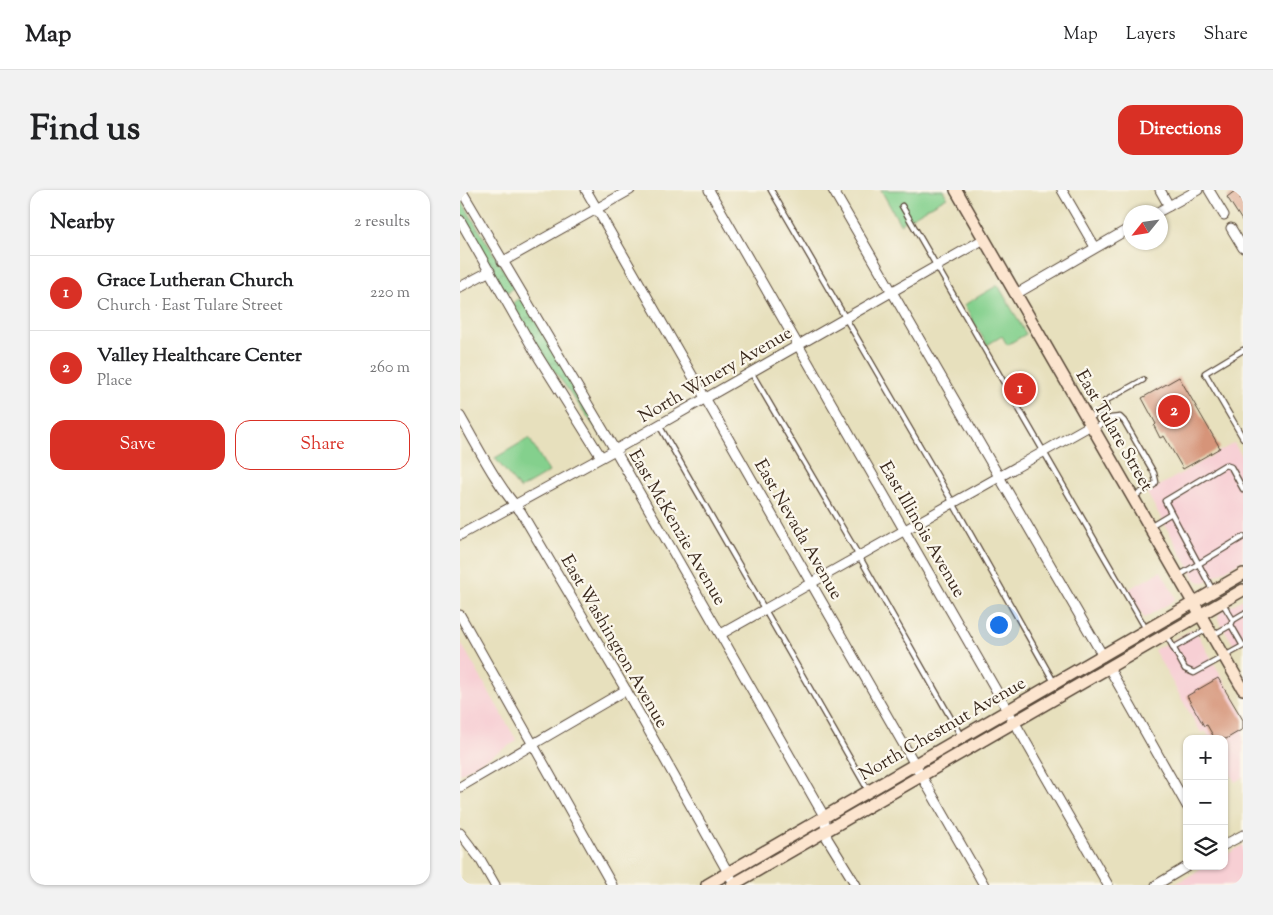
<!DOCTYPE html>
<html lang="en">
<head>
<meta charset="utf-8">
<style>
  body { margin:0; font-family:"Sorts Mill Goudy",serif; background:#f2f2f2; color:#202124 }
  .controls { position:absolute; right:15px; bottom:15px; display:grid; overflow:hidden; border-radius:10px; box-shadow:0 1px 4px #0004 }
  .controls button { width:45px; height:45px; display:grid; place-items:center; padding:0; border:0; border-bottom:1px solid #e0e0e0; background:#fff; color:#202124; font:25px sans-serif }
  .compass { position:absolute; left:663px; top:15px; width:45px; height:45px; border-radius:50%; background:#fff; box-shadow:0 1px 4px #0004; rotate:240deg }
  .you { position:absolute; left:538px; top:434px; width:18px; height:18px; margin:-12px; border:4px solid #fff; border-radius:50%; background:#1a73e8; box-shadow:0 0 0 8px #1a73e833 }
  .badge { display:grid; place-items:center; width:32px; height:32px; border-radius:50%; background:#d93025; color:#fff; font-size:16px; font-weight:700 }
  .pin { position:absolute; translate:-50% -50%; border:2px solid #fff; box-shadow:0 1px 5px #0006 }
  .list { margin:0; padding:0; list-style:none }
  h2 { display:flex; justify-content:space-between; align-items:center; height:65px; margin:0; padding:0 20px; font-size:21px }
  h2 small { font-size:16px; font-weight:400; color:#757577 }
  .list li { display:grid; grid-template-columns:32px 1fr auto; gap:15px; align-items:center; box-sizing:border-box; height:75px; padding:0 20px; border-top:1px solid #e0e0e0 }
  .list b { display:block; font-size:19px; white-space:nowrap }
  .list p { margin:0; font-size:16px; white-space:nowrap; color:#757577 }
  .list em { font-size:16px; font-style:normal; color:#757577 }
  .actions { display:flex; gap:10px; padding:15px 20px }
  .actions a { flex:1; padding:11px 0; border:1px solid #d93025; border-radius:15px; text-align:center; font-size:18px; color:#d93025 }
  .actions .main { background:#d93025; color:#fff }
  .icon { flex:none; width:28px; height:28px; fill:none; stroke:currentColor; stroke-width:2; stroke-linecap:round; stroke-linejoin:round }
  .map { position:relative; flex:none; width:783px; height:695px; overflow:hidden; border-radius:15px }
  header { display:flex; align-items:center; gap:30px; box-sizing:border-box; height:70px; padding:0 25px; background:#fff; border-bottom:1px solid #e0e0e0 }
  header strong { font-size:24px }
  nav { display:flex; gap:28px; margin-inline-start:auto; font-size:18px }
  .intro { display:flex; align-items:center; justify-content:space-between; box-sizing:border-box; height:120px; padding:0 30px }
  h1 { margin:0; font-size:35px }
  .button { padding:12px 22px; border-radius:15px; background:#d93025; color:#fff; font-size:18px; font-weight:700 }
  main { display:flex; gap:30px; padding:0 30px }
  aside { flex:1; background:#fff; border-radius:15px; box-shadow:0 1px 4px #0004 }
  .map>svg:first-child { display:block }
  .built { fill:#f7cfd4 }
  .grass { fill:#84d08d; stroke:#607d56 }
  .park { fill:url(#park-crowns); stroke:#607d56 }
  .building { fill:#d69479 }
  .lines { fill:none; stroke-linecap:round; stroke-linejoin:round }
  .lane-casing { stroke:#554536; stroke-width:7 }
  .street-casing { stroke:#554536; stroke-width:11 }
  .secondary-casing { stroke:#554536; stroke-width:14 }
  .lane { stroke:#fff; stroke-width:4.5 }
  .street { stroke:#fff; stroke-width:9 }
  .secondary { stroke:#fce5cf; stroke-width:11 }
  .labels { text-anchor:middle; stroke-width:4.5; stroke-linejoin:round; paint-order:stroke }
  .street-label { font-size:18px; fill:#3b2a1e; stroke:#fbf7ec }
</style>
</head>
<body>
<header>
<strong>Map</strong>
<nav><a>Map</a><a>Layers</a><a>Share</a></nav>
</header>
<div class="intro"><h1>Find us</h1><a class="button">Directions</a></div>
<main>
<aside>
<h2>Nearby<small>2 results</small></h2>
<ul class="list">
<li><span class="badge">1</span><div><b>Grace Lutheran Church</b><p>Church · East Tulare Street</p></div><em>220 m</em></li>
<li><span class="badge">2</span><div><b>Valley Healthcare Center</b><p>Place</p></div><em>260 m</em></li>
</ul>
<div class="actions"><a class="main">Save</a><a>Share</a></div>
</aside>
<div class="map">
<svg width="783" height="695" viewBox="0 0 783 695">
  <defs>
    <pattern id="park-crowns" width="20" height="18" patternUnits="userSpaceOnUse" patternTransform="scale(1.25)"><rect width="20" height="18" fill="#84d08d"/><path d="M2 6a3 3 0 1 1 6 0M12 15a3 3 0 1 1 6 0" fill="none" stroke="#6da973"/></pattern>
  </defs>
  <rect width="100%" height="100%" fill="#fbf7ec"/>
  <filter id="ink" filterUnits="userSpaceOnUse"><feTurbulence type="fractalNoise" baseFrequency=".02" numOctaves="2"/><feDisplacementMap in="SourceGraphic" scale="10" xChannelSelector="R" yChannelSelector="G"/><feConvolveMatrix kernelMatrix="1 2 1 2 8 2 1 2 1" color-interpolation-filters="sRGB"/></filter>
  <filter id="wash" filterUnits="userSpaceOnUse"><feTurbulence type="fractalNoise" baseFrequency=".0096" numOctaves="4" result="noise"/><feDisplacementMap in="SourceGraphic" scale="20" xChannelSelector="R" yChannelSelector="G"/><feGaussianBlur stdDeviation="1.12" result="paint"/><feColorMatrix in="noise" values="0 0 0 0 0 0 0 0 0 0 0 0 0 0 0 0 0 1.4 0 .05"/><feComposite in="paint" operator="in"/></filter>
  <g filter="url(#wash)">
    <rect width="100%" height="100%" fill="#e7e0bd"/>
    <g class="built">
      <path d="M 774,253 L 783,268 L 783,370 L 745,392 L 740,392 L 736,390 L 687,303 Z"/>
      <path d="M 701,381 L 714,404 L 715,409 L 712,412 L 684,428 L 668,400 Z"/>
      <path d="M 783,409 L 783,452 L 775,457 L 758,429 L 759,423 Z"/>
      <path d="M 732,440 L 737,443 L 783,524 L 783,587 L 775,592 L 764,573 L 764,549 L 750,549 L 746,541 L 741,543 L 694,460 Z"/>
      <path d="M 0,451 L 57,551 L 0,584 Z"/>
      <path d="M 783,655 L 783,695 L 714,695 L 746,676 L 764,676 L 764,666 Z"/>
    </g>
    <g class="grass">
      <path d="M 421,0 L 483,0 L 487,7 L 440,34 Z"/>
      <path d="M 538,95 L 566,144 L 547,155 L 542,146 L 527,155 L 504,115 Z"/>
      <path d="M 69,248 L 89,282 L 60,299 L 35,268 Z"/>
    </g>
    <g class="park">
      <path d="M 0,8 L 52,94 L 53,98 L 50,101 L 47,102 L 43,100 L 0,25 Z"/>
      <path d="M 60,109 L 64,111 L 146,252 L 87,171 L 54,118 L 53,113 L 56,110 Z"/>
    </g>
    <g id="blocks">
      <g class="building">
        <path d="M 776,0 L 783,0 L 783,7 L 780,8 L 783,13 L 783,32 L 767,7 Z"/>
        <path d="M 719,187 L 760,258 L 723,279 L 704,246 L 700,248 L 694,236 L 696,234 L 682,208 Z"/>
        <path d="M 758,488 L 783,530 L 783,539 L 766,549 L 755,549 L 747,535 L 744,536 L 727,506 Z"/>
      </g>
    </g>
  </g>
  <g filter="url(#ink)">
    <use href="#blocks" fill-opacity="0" stroke="#554536" stroke-width="1"/>
    <g class="lines">
      <defs>
        <g id="lane">
          <path d="M 311,0 L 493,313 L 594,492"/>
          <path d="M 442,16 L 686,439"/>
          <path d="M 783,160 L 745,183 L 783,248"/>
          <path d="M 291,182 L 399,366 L 501,546"/>
          <path d="M 628,229 L 640,222 L 646,216 L 645,211 L 683,190"/>
          <path d="M 199,235 L 408,600"/>
          <path d="M 635,238 L 651,228 L 660,227 L 664,231 L 694,283 L 696,292 L 694,295 L 673,307"/>
          <path d="M 690,336 L 710,324"/>
          <path d="M 720,385 L 783,347"/>
          <path d="M 753,401 L 705,311 L 765,275 L 771,277 L 783,299"/>
          <path d="M 762,412 L 773,430"/>
          <path d="M 753,445 L 771,435"/>
          <path d="M 707,446 L 725,479 L 734,483 L 783,456 L 771,435 L 773,430 L 783,424"/>
          <path d="M 713,458 L 747,439"/>
        </g>
        <g id="street">
          <path d="M 1,0 L 155,260 L 364,626 L 367,648 L 396,695"/>
          <path d="M 126,0 L 524,695"/>
          <path d="M 249,0 L 648,695"/>
          <path d="M 373,0 L 643,466"/>
          <path d="M 602,0 L 635,57"/>
          <path d="M 700,0 L 709,16"/>
          <path d="M 749,0 L 764,25"/>
          <path d="M 698,22 L 738,0"/>
          <path d="M 0,30 L 74,160 L 141,267"/>
          <path d="M 771,38 L 783,58"/>
          <path d="M 42,72 L 170,0"/>
          <path d="M 0,97 L 30,81"/>
          <path d="M 556,104 L 670,38"/>
          <path d="M 0,226 C 19,259 36,294 61,322 L 166,500 L 275,695"/>
          <path d="M 0,345 L 155,260 L 524,49"/>
          <path d="M 0,425 L 152,695"/>
          <path d="M 261,444 L 631,235"/>
          <path d="M 649,478 L 727,616"/>
          <path d="M 0,597 L 166,500"/>
          <path d="M 0,643 L 20,669 L 35,695"/>
          <path d="M 764,655 L 783,645"/>
          <path d="M 696,695 L 728,676"/>
        </g>
        <g id="secondary">
          <path d="M 496,0 L 783,499"/>
          <path d="M 247,695 L 783,384"/>
          <path d="M 272,695 L 783,400"/>
        </g>
      </defs>
      <use href="#lane" class="lane-casing"/>
      <use href="#street" class="street-casing"/>
      <use href="#secondary" class="secondary-casing"/>
      <use href="#lane" class="lane"/>
      <use href="#street" class="street"/>
      <use href="#secondary" class="secondary"/>
    </g>
  </g>
  <g class="labels">
    <g class="street-label">
      <text transform="translate(255 184) rotate(-30)" y="6">North Winery Avenue</text>
      <text transform="translate(655 240) rotate(60)" y="6">East Tulare Street</text>
      <text transform="translate(218 337) rotate(60)" y="6">East McKenzie Avenue</text>
      <text transform="translate(339 339) rotate(60)" y="6">East Nevada Avenue</text>
      <text transform="translate(463 339) rotate(60)" y="6">East Illinois Avenue</text>
      <text transform="translate(155 451) rotate(60)" y="6">East Washington Avenue</text>
      <text transform="translate(482 538) rotate(-30)" y="6">North Chestnut Avenue</text>
    </g>
  </g>
</svg>
<div class="controls">
<button>+</button>
<button>−</button>
<button><svg class="icon" aria-label="layers" viewBox="0 0 24 24"><path d="M12 4l9 5-9 5-9-5zM3 14l9 5 9-5"/></svg></button>
</div>
<svg class="compass" viewBox="-18 -18 36 36"><path d="M0-13l5 13h-10z" fill="#e53935"/><path d="M0 13l5-13h-10z" fill="#757577"/></svg>
<div class="you"></div>
<div class="pin badge" style="left:560px;top:199px">1</div>
<div class="pin badge" style="left:714px;top:221px">2</div>
</div>
</main>
</body>
</html>
